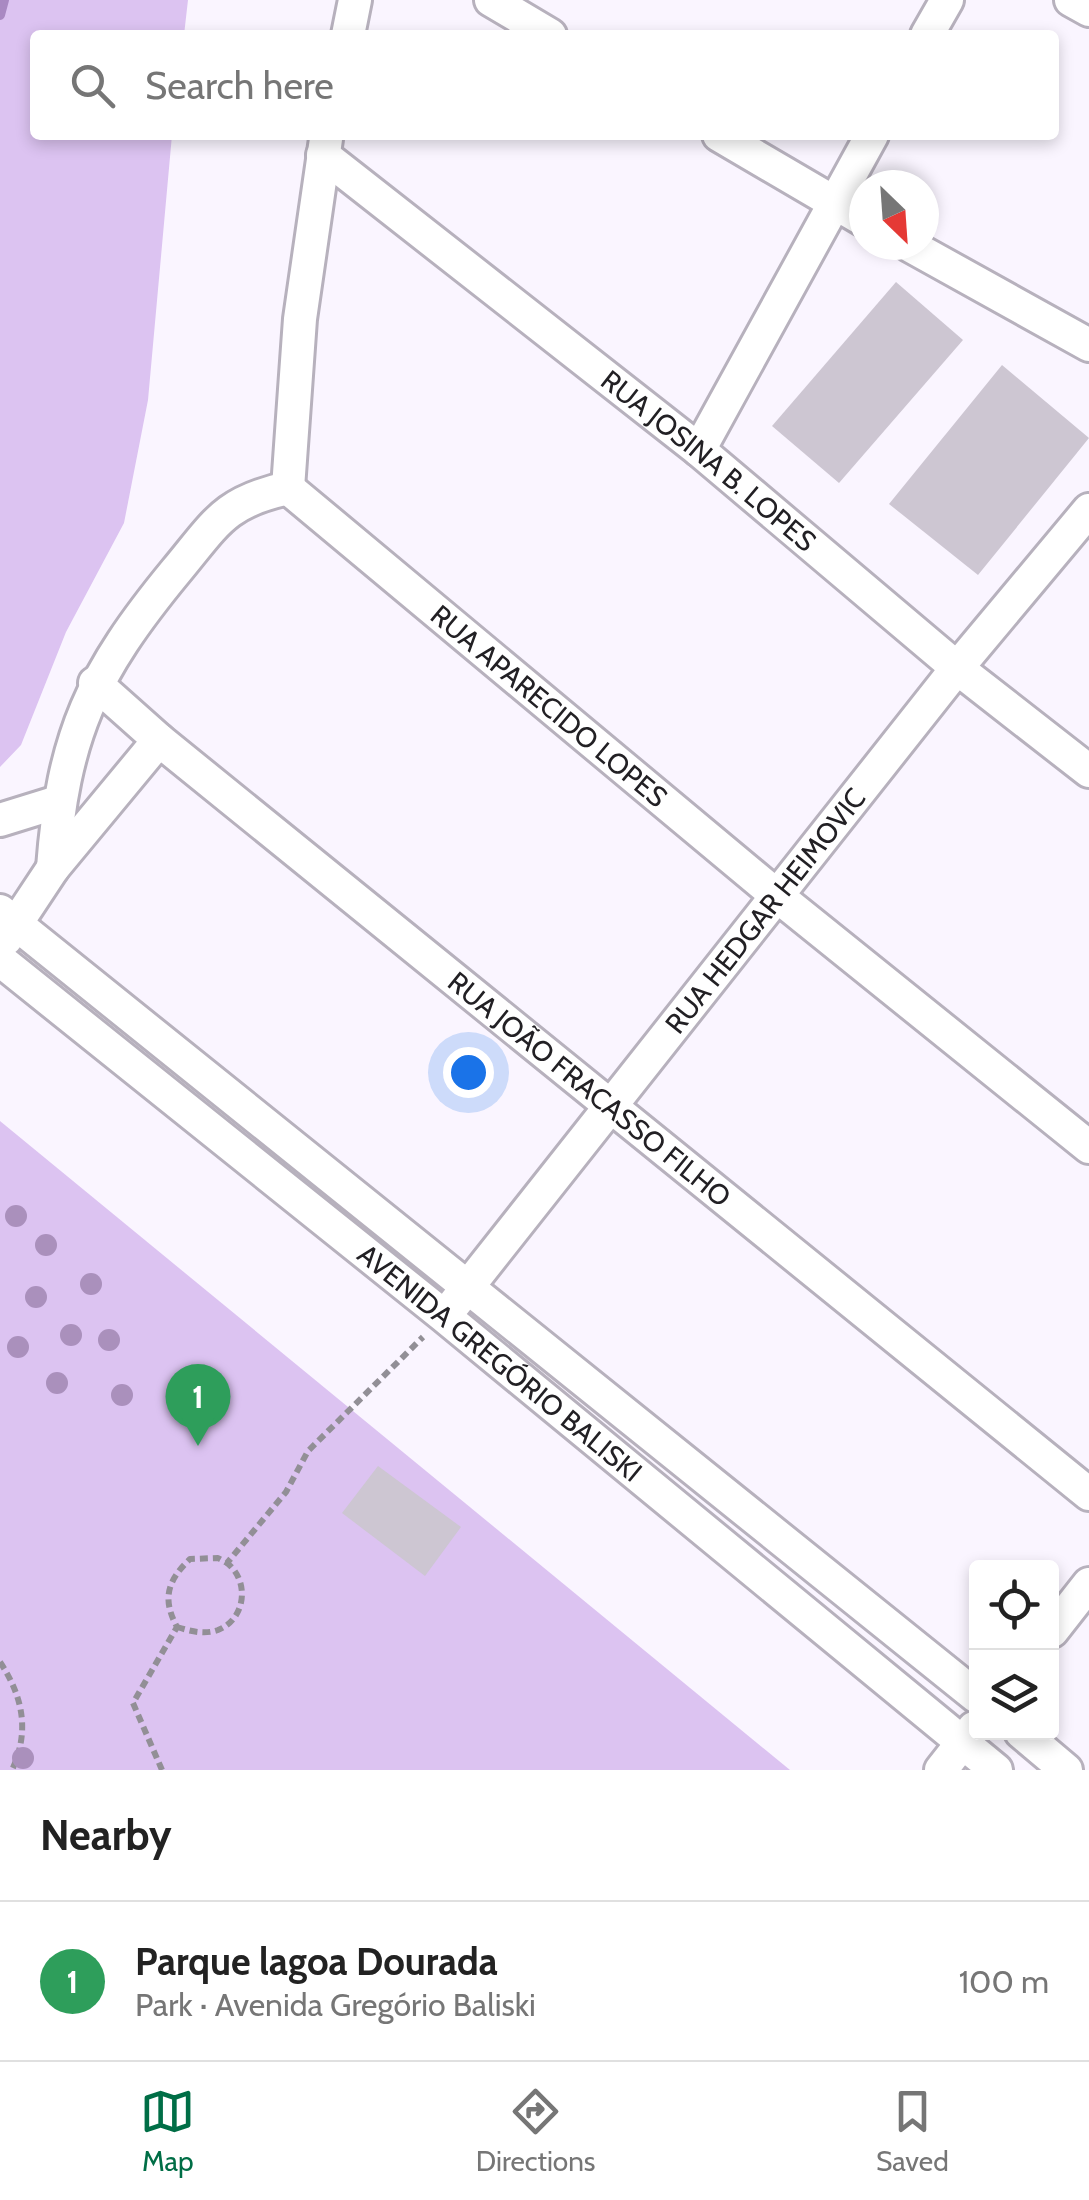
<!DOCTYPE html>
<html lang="en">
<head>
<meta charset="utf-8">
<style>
  body { margin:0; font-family:Cabin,sans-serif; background:#f6f6f6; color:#222 }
  .controls { position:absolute; right:30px; bottom:30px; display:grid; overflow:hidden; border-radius:10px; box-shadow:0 5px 15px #0003 }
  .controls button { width:90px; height:90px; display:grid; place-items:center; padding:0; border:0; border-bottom:2px solid #e0e0e0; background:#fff; color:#222; font:50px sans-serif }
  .compass { position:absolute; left:849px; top:170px; width:90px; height:90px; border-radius:50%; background:#fff; box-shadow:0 5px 15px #0003; rotate:155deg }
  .you { position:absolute; left:468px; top:1072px; width:35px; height:35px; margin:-25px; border:8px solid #fff; border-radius:50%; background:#1a73e8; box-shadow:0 0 0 15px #1a73e833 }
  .badge { display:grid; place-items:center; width:65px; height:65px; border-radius:50%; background:#006e46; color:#fff; font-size:32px; font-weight:700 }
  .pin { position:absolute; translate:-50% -82px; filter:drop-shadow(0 2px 5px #0008) }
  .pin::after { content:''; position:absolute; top:52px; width:35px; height:30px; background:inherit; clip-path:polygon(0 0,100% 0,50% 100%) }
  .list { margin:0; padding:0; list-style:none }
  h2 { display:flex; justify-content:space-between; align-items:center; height:130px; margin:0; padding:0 40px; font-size:42px }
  h2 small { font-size:32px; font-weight:400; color:#767676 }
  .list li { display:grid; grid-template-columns:65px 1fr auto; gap:30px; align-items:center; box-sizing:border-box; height:160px; padding:0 40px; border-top:2px solid #e0e0e0 }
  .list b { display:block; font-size:38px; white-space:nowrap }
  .list p { margin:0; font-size:32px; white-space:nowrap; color:#767676 }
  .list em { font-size:32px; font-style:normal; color:#767676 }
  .icon { flex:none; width:55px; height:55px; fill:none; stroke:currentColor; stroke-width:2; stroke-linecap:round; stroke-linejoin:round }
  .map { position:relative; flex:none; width:1089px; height:1770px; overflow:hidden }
  .search { position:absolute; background:#fff; box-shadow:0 5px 15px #0003; left:30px; right:30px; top:30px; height:110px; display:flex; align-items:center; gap:25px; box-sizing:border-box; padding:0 35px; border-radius:10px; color:#767676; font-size:38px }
  .sheet { height:290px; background:#fff }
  nav { display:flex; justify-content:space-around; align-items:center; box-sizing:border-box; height:140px; border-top:2px solid #e0e0e0; background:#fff; font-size:28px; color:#767676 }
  nav a { display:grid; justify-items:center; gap:5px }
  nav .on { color:#006e46 }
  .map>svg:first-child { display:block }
  .green { fill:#dcc3f1 }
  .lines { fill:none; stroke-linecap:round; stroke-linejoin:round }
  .stream { stroke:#a989c2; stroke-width:10 }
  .building { fill:#cdc6d2 }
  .minor-casing { stroke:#b7b1bd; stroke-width:38 }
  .path { stroke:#928f96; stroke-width:6; stroke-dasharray:8 5; stroke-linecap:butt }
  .minor { stroke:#fff; stroke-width:32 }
  .tree { fill:#aa90bc }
  .labels { text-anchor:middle; stroke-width:8; stroke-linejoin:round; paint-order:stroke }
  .street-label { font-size:28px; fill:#222024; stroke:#fff }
</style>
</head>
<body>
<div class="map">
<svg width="1089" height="1770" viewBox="0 0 1089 1770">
  <rect width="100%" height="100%" fill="#faf5ff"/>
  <g class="green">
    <path d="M 0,0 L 188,0 L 184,35 L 35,35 L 35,135 L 172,135 L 148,400 L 124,523 L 66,632 L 21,745 L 0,767 Z"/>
    <path d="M 0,1121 L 790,1770 L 0,1770 Z"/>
  </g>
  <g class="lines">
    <path class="stream" d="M 0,15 L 4,0"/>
  </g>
  <g class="building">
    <path d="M 896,282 L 963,340 L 839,483 L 772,426 Z"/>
    <path d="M 1002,365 L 1089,438 L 978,575 L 889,504 Z"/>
    <path d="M 378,1466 L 461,1527 L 425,1576 L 342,1513 Z"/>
  </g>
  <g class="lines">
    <defs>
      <g id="minor">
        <path d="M 491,0 L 550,35"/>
        <path d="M 1071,0 L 1089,10"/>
        <path d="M 348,35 L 355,0"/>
        <path d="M 927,35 L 947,0"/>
        <path d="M 719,135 L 864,220"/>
        <path id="s1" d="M 323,155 L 699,450 L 957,668 L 1089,771"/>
        <path d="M 909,245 L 1089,345"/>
        <path d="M 699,450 L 872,135"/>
        <path id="s2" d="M 288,488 L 776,895 L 1089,1147"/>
        <path d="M 288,488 L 300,319 L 326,139"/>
        <path id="s3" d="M 95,683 L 159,740 L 1089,1494"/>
        <path d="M 0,820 L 58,802"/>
        <path d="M 53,868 C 63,735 92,673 176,571 C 216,523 224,502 288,488"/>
        <path d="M 0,911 L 976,1696"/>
        <path d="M 6,939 L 53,868 L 159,740"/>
        <path id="s4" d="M 0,960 L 444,1316 L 996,1770"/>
        <path id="s5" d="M 455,1303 L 957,668 L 1089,510"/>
        <path d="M 1052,1631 L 1089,1584"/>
        <path d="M 1021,1732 L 1066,1770"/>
        <path d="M 941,1770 L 974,1728"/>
      </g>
    </defs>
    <use href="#minor" class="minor-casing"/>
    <g class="path">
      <path d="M 177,1627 C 190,1631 204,1635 218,1630 C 246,1619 250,1581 227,1563"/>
      <path d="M 0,1662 C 23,1697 30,1731 12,1770"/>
      <path d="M 162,1770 L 133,1703 L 177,1627 C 162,1599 167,1581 190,1559 L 218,1558 L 227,1563 L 286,1492 L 308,1451 L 423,1337"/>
    </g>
    <use href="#minor" class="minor"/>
  </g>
  <g class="tree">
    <circle cx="16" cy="1216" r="11"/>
    <circle cx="46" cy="1245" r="11"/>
    <circle cx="91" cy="1284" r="11"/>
    <circle cx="36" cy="1297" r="11"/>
    <circle cx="71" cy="1335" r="11"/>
    <circle cx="109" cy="1340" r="11"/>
    <circle cx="18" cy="1347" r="11"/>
    <circle cx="57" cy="1383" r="11"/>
    <circle cx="122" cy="1395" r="11"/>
    <circle cx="23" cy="1758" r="11"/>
  </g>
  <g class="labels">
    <g class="street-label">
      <text dy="10" stroke="none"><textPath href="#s1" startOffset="492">RUA JOSINA B. LOPES</textPath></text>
      <text dy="10" stroke="none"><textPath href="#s2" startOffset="340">RUA APARECIDO LOPES</textPath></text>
      <text dy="10" stroke="none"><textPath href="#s5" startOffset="500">RUA HEDGAR HEIMOVIC</textPath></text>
      <text dy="10" stroke="none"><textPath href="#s3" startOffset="640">RUA JOÃO FRACASSO FILHO</textPath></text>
      <text dy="10" stroke="none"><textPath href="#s4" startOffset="642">AVENIDA GREGÓRIO BALISKI</textPath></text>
    </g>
  </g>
</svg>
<div class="controls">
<button><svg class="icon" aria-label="locate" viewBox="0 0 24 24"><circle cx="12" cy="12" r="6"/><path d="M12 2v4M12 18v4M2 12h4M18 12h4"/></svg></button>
<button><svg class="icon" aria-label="layers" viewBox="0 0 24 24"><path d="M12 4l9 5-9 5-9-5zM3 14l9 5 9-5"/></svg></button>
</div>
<svg class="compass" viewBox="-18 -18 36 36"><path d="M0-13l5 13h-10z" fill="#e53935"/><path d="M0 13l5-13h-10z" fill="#767676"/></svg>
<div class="you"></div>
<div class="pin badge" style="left:198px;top:1446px;background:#2e9e5b">1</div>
<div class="search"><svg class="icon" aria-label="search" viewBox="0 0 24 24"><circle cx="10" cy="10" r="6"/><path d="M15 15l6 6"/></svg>Search here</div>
</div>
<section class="sheet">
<h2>Nearby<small></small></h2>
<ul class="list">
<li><span class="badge" style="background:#2e9e5b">1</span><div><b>Parque lagoa Dourada</b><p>Park · Avenida Gregório Baliski</p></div><em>100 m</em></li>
</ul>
</section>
<nav>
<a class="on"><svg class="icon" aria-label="map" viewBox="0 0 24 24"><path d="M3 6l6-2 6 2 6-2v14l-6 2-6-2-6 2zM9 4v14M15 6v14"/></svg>Map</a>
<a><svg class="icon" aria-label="directions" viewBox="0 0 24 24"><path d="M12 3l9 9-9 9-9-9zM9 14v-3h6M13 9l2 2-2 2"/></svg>Directions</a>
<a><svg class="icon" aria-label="saved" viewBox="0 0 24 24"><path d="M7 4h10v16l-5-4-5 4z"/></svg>Saved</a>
</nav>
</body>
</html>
